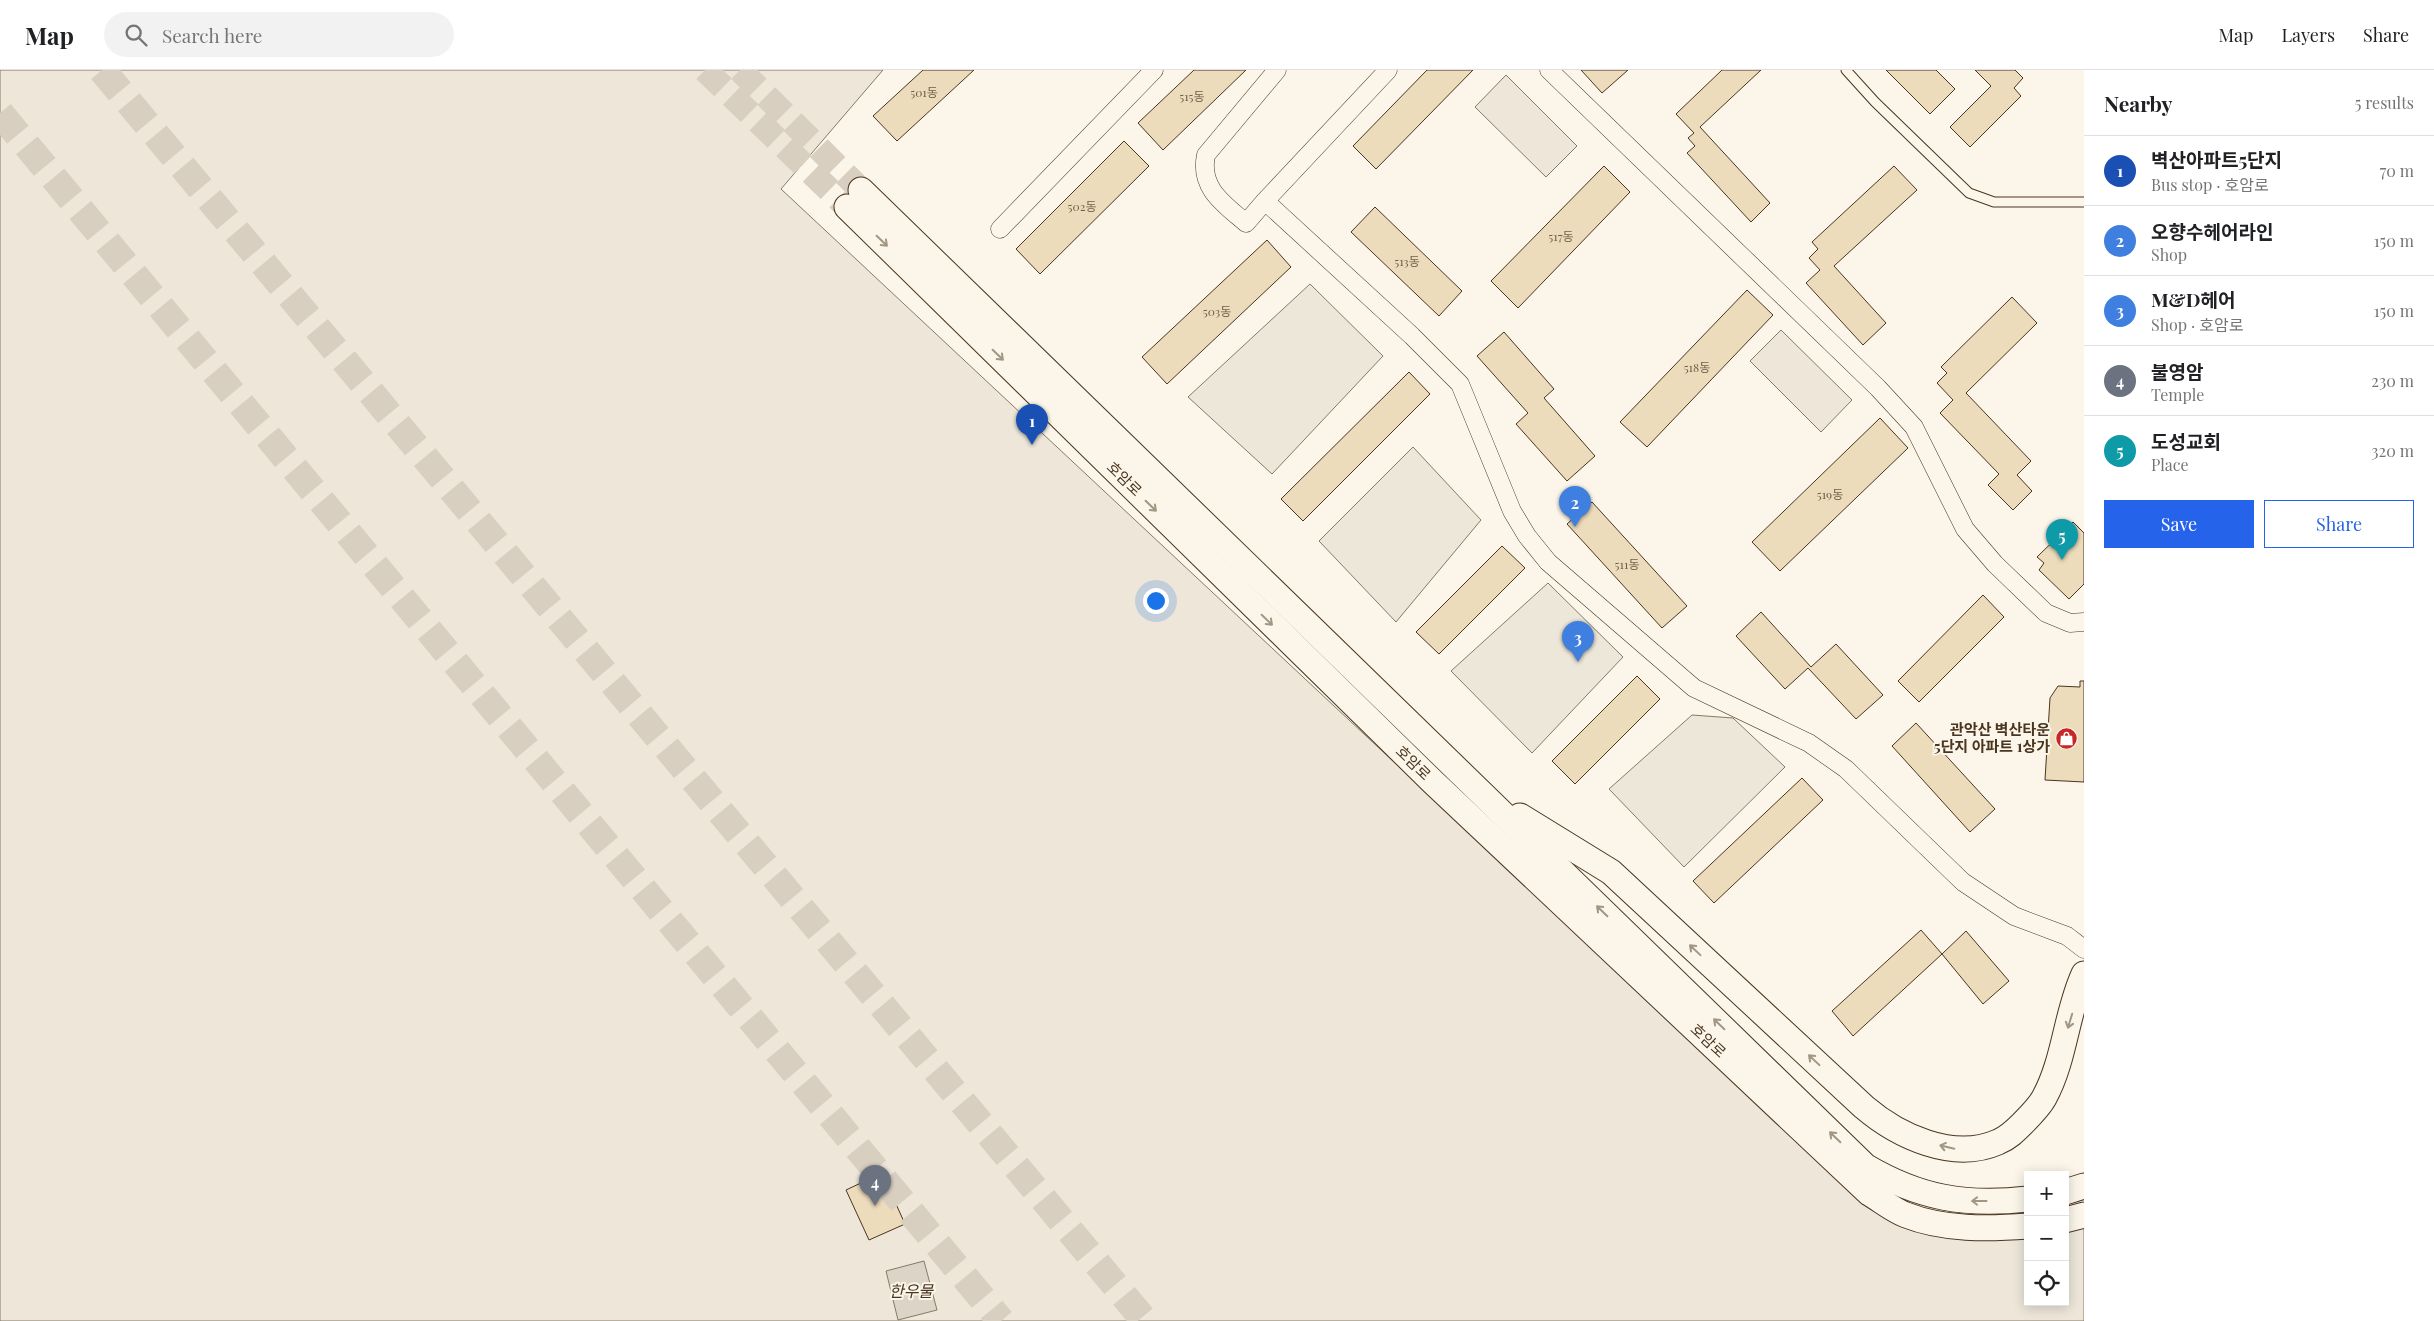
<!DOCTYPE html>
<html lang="en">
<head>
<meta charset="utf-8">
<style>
  body { margin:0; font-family:"Playfair Display","Noto Sans KR",serif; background:#f2f2f2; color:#202124 }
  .controls { position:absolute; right:15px; bottom:15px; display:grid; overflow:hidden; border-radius:0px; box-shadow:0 2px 12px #0003 }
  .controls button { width:45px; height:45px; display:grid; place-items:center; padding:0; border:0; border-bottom:1px solid #e0e0e0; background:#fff; color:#202124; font:25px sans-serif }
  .you { position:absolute; left:1155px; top:530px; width:18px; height:18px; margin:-12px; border:4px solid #fff; border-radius:50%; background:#1a73e8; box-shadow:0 0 0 8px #1a73e833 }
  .badge { display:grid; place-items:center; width:32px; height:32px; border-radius:50%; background:#2563eb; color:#fff; font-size:16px; font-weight:700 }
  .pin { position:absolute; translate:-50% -41px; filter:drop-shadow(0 1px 2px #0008) }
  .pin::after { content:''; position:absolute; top:26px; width:18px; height:15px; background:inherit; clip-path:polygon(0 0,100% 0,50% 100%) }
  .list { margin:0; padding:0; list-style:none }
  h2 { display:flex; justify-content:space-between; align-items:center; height:65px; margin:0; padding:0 20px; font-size:21px }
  h2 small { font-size:16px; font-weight:400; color:#757577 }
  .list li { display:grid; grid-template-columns:32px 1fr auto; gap:15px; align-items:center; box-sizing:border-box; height:70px; padding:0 20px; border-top:1px solid #e0e0e0 }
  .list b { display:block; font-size:19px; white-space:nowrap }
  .list p { margin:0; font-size:16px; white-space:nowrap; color:#757577 }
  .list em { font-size:16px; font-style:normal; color:#757577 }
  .actions { display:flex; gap:10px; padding:15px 20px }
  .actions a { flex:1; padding:11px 0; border:1px solid #2563eb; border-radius:0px; text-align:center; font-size:18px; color:#2563eb }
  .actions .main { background:#2563eb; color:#fff }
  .icon { flex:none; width:28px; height:28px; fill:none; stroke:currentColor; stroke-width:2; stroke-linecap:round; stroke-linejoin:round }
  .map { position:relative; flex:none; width:2084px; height:1251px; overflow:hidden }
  header { display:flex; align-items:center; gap:30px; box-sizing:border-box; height:70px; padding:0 25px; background:#fff; border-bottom:1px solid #e0e0e0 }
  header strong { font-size:24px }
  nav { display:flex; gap:28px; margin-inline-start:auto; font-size:18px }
  .search { width:350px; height:45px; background:#f2f2f2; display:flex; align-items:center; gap:12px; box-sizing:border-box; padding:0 18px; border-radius:28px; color:#757577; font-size:19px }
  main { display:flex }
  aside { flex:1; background:#fff }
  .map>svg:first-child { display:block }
  .green { fill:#ede6d9; stroke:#887966 }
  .parking { fill:#ede7d9; stroke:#887966 }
  .water { fill:#dcd4c6; stroke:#887966 }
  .building { fill:#ecdcbc; stroke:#4a3520 }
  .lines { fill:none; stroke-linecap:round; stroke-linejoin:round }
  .secondary-tunnel { stroke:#d8cfc1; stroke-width:25; stroke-dasharray:25 12; stroke-linecap:butt }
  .highway-tunnel { stroke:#d8cfc1; stroke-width:28; stroke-dasharray:28 14; stroke-linecap:butt }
  .lane-casing { stroke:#4a3520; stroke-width:11 }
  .street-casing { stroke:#4a3520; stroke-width:19 }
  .secondary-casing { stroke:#4a3520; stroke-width:27 }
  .lane { stroke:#fbf6e9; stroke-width:9 }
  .street { stroke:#fbf6e9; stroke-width:18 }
  .secondary { stroke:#fbf6e9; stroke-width:25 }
  .oneway { stroke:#a29684 }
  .labels { text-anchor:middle; stroke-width:4; stroke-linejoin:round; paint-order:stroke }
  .number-label { font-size:12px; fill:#725f47 }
  .street-label { font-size:15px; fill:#4a3520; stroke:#fbf6e9 }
  .poi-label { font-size:15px; font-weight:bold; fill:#4a3520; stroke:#fbf6e9; text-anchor:end }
  .water-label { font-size:16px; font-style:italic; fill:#4a3520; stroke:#fbf6e9 }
</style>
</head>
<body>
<header>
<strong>Map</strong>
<div class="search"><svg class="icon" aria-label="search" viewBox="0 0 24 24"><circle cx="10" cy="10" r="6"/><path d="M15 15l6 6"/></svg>Search here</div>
<nav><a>Map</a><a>Layers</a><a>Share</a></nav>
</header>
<main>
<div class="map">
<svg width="2084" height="1251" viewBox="0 0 2084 1251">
  <rect width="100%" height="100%" fill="#fbf6e9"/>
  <g class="green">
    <path d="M 0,0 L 883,0 L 781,119 L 1564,851 L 1900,1154 L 2028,1166 L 2028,1232 L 2065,1232 L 2065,1159 L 2084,1156 L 2084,1251 L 0,1251 Z"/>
    <path d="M 1506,5 L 1577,76 L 1546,107 L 1475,37 Z"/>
    <path d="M 1781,260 L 1852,330 L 1821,362 L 1750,291 Z"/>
  </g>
  <g class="parking">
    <path d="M 1310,214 L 1383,286 L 1272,404 L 1188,327 Z"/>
    <path d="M 1413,377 L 1481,450 L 1396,552 L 1319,471 Z"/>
    <path d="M 1548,513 L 1623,587 L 1532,683 L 1451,601 Z"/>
    <path d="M 1692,645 L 1733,648 L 1785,697 L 1684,797 L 1609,719 Z"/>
  </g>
  <path class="water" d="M 924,1191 L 937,1240 L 898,1250 L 886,1201 Z"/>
  <g class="building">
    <path d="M 923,0 L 974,0 L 897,71 L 873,46 Z"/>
    <path d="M 1194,0 L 1246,0 L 1163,80 L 1138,53 Z"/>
    <path d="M 1427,0 L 1473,0 L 1376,99 L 1353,76 Z"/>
    <path d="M 1581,0 L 1628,0 L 1602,23 Z"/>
    <path d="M 1722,0 L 1761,0 L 1700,57 L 1770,133 L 1751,152 L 1687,83 L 1695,76 L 1688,68 L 1694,63 L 1676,44 Z"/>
    <path d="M 1886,0 L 1936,0 L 1955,19 L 1930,44 Z"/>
    <path d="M 1975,0 L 2015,0 L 2023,8 L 2014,18 L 2021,26 L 1970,77 L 1950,57 L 1991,16 Z"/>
    <path d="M 1124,71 L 1149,96 L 1040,204 L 1016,179 Z"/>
    <path d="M 1604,96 L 1630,122 L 1518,238 L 1491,211 Z"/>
    <path d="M 1894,96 L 1917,120 L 1834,196 L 1886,253 L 1863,275 L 1806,213 L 1820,200 L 1809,188 L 1818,179 L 1812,172 Z"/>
    <path d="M 1375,137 L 1462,221 L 1439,246 L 1351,162 Z"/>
    <path d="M 1267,170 L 1291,197 L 1167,314 L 1142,287 Z"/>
    <path d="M 1747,220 L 1773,245 L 1647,377 L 1620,352 Z"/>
    <path d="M 2012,227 L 2037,253 L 1966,323 L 2031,391 L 2017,405 L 2032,421 L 2013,440 L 1988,415 L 1999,404 L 1940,343 L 1953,330 L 1937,313 L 1947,303 L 1941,297 Z"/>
    <path d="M 1504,262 L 1554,319 L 1544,328 L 1595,386 L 1567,411 L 1516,354 L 1528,343 L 1477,286 Z"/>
    <path d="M 1409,302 L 1430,324 L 1303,451 L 1281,429 Z"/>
    <path d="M 1880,348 L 1908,378 L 1780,501 L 1752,472 Z"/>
    <path d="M 1592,432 L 1687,536 L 1662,558 L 1567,454 Z"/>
    <path d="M 2073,452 L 2084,463 L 2084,514 L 2069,529 L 2039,500 L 2044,493 L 2037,487 Z"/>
    <path d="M 1502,476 L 1525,498 L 1439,584 L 1416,562 Z"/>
    <path d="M 1983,525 L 2004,547 L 1919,632 L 1898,611 Z"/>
    <path d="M 1761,542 L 1811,597 L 1836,574 L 1883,625 L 1856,649 L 1808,598 L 1785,619 L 1736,566 Z"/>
    <path d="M 1637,606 L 1660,629 L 1575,714 L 1552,691 Z"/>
    <path d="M 2080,611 L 2084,611 L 2084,712 L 2045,710 L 2050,628 L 2058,616 L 2080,617 Z"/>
    <path d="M 1916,653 L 1995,739 L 1970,762 L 1892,676 Z"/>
    <path d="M 1802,708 L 1823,730 L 1714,833 L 1693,811 Z"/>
    <path d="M 1921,860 L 1942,884 L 1853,966 L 1832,941 Z"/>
    <path d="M 1966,861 L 2009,911 L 1983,934 L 1942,884 Z"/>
    <path d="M 882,1103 L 905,1154 L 869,1170 L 846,1120 Z"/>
  </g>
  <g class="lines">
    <g class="secondary-tunnel">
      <path d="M 705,0 L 847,137"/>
      <path d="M 740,0 L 861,120"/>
    </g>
    <g class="highway-tunnel">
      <path d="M 102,0 L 1145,1251"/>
      <path d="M 0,43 L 1001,1251"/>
    </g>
    <defs>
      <path id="lane" d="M 1846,0 L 1875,32 L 1969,123 L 1994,132 L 2084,132"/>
      <g id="street">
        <path d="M 1388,0 L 1265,131 L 1412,266 L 1460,314 L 1512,441 L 1527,466 L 1548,492 L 1694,618 L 1809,673 L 1846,699 L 1963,812 L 2014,846 L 2067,866 L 2084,879"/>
        <path d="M 1549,0 L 1878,318 L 1914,357 L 1965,459 L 1995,494 L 2046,543 L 2070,553 L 2084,552"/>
        <path d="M 1265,131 L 1246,153 C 1224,134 1199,118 1206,85 L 1277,0"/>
        <path d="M 1000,159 L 1154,0"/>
      </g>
      <g id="secondary">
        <path d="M 861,120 L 1865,1096 C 1919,1128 1965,1136 2028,1129"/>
        <path d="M 847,137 L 1433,712 L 1869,1123 C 1881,1130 1893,1140 1906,1145 C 1944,1160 1988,1159 2028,1156"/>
        <path d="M 1520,746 L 1611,802 L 1864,1037 C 1898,1066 1953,1092 1998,1072 C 2008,1068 2015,1061 2022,1054 C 2030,1046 2039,1037 2044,1028 C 2065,990 2066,943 2084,904"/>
        <path d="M 2065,1122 L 2084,1116"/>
        <path d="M 2065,1150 L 2084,1145"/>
      </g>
    </defs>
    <use href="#lane" class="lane-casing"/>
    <use href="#street" class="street-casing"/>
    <use href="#secondary" class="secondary-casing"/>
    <use href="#lane" class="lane"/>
    <use href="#street" class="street"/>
    <use href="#secondary" class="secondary"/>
  </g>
  <defs><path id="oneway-shaft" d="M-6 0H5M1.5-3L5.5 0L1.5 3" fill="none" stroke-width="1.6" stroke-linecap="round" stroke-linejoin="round" transform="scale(1.25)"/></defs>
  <g class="oneway">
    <use href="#oneway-shaft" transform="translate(882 171) rotate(44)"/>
    <use href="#oneway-shaft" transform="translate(998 285) rotate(44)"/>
    <use href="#oneway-shaft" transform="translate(1151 436) rotate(44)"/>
    <use href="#oneway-shaft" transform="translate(1267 550) rotate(44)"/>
    <use href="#oneway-shaft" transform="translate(1602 841) rotate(-136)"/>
    <use href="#oneway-shaft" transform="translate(1695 880) rotate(-137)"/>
    <use href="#oneway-shaft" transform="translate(2070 951) rotate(107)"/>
    <use href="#oneway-shaft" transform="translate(1719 954) rotate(-136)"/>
    <use href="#oneway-shaft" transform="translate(1814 990) rotate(-137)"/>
    <use href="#oneway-shaft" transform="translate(1835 1067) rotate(-136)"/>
    <use href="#oneway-shaft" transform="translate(1947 1077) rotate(-167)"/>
    <use href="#oneway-shaft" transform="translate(1979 1131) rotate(-180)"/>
  </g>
  <defs>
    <symbol id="shop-disc" viewBox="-11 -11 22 22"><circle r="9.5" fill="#c62828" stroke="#fbf6e9"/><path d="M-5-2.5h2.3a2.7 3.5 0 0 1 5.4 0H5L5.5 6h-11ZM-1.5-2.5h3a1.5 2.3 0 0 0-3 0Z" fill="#fff"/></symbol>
  </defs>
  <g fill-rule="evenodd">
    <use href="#shop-disc" x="2054" y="656" width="25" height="25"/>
  </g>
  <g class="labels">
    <g class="number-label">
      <text x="924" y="27">501동</text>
      <text x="1192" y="31">515동</text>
      <text x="1082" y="141">502동</text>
      <text x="1561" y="171">517동</text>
      <text x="1407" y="196">513동</text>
      <text x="1217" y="246">503동</text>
      <text x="1697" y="302">518동</text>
      <text x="1830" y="429">519동</text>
      <text x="1627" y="499">511동</text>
    </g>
    <g class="street-label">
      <text transform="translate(1124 409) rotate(44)" y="5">호암로</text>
      <text transform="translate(1413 693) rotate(44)" y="5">호암로</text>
      <text transform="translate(1708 971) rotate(43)" y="5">호암로</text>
    </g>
    <g class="poi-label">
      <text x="2050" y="665">관악산 벽산타운<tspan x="2050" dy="17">5단지 아파트 1상가</tspan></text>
    </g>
    <g class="water-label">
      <text x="911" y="1227">한우물</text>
    </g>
  </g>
</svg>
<div class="controls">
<button>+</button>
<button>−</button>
<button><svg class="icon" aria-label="locate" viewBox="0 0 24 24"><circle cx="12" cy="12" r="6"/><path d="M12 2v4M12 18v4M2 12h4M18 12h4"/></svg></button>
</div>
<div class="you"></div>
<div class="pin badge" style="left:1032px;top:375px;background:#1a4fb4">1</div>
<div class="pin badge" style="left:1575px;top:457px;background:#3f7fe0">2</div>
<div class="pin badge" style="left:1578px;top:592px;background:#3f7fe0">3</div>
<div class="pin badge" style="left:875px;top:1136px;background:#6b7280">4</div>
<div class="pin badge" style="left:2062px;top:490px;background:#0f9aa8">5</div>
</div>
<aside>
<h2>Nearby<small>5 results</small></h2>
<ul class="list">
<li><span class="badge" style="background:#1a4fb4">1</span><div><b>벽산아파트5단지</b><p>Bus stop · 호암로</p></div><em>70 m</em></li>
<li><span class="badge" style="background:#3f7fe0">2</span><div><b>오향수헤어라인</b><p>Shop</p></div><em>150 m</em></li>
<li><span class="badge" style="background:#3f7fe0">3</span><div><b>M&amp;D헤어</b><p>Shop · 호암로</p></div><em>150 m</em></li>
<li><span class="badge" style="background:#6b7280">4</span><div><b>불영암</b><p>Temple</p></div><em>230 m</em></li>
<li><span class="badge" style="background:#0f9aa8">5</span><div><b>도성교회</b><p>Place</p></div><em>320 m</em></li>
</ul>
<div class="actions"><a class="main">Save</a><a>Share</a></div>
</aside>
</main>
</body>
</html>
